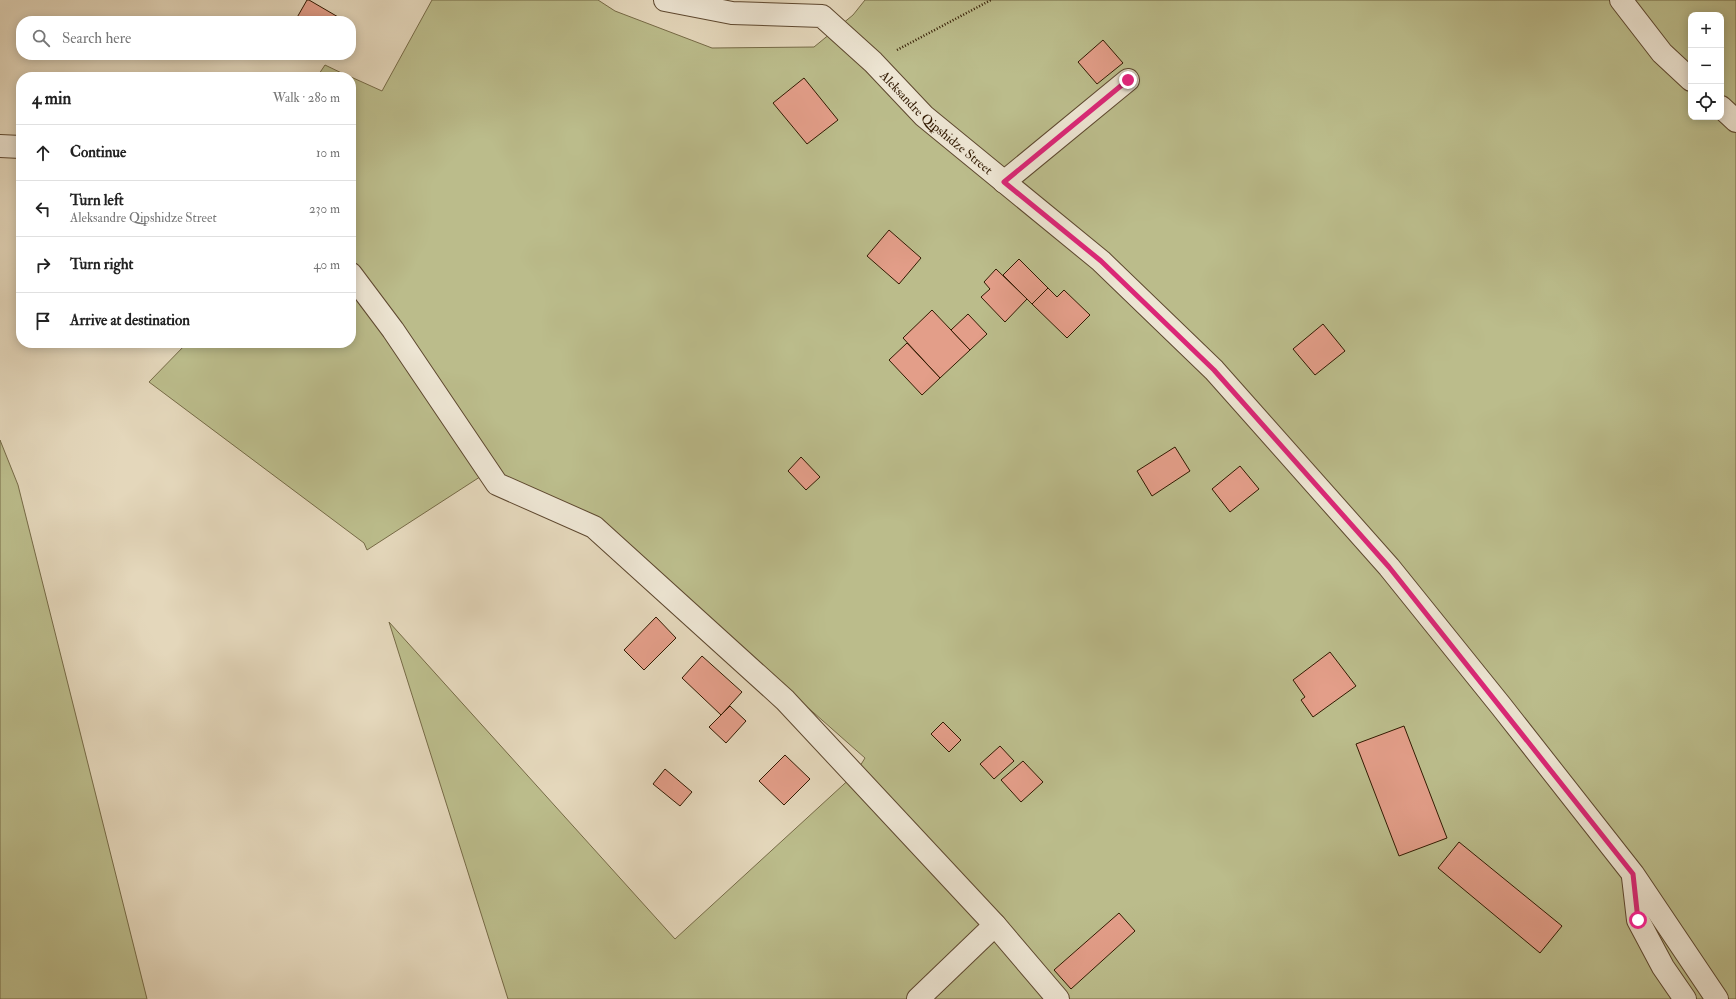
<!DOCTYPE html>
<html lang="en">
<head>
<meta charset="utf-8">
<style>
  body { margin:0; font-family:"IM FELL Double Pica",serif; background:#f6f6f6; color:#222 }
  .controls { position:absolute; right:12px; top:12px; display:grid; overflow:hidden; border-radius:8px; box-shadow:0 2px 10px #0003 }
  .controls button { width:36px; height:36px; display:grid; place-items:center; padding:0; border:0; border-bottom:1px solid #e0e0e0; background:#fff; color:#222; font:20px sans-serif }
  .stop { position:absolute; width:12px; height:12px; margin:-9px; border:3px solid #db2777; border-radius:50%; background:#fff }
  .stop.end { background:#db2777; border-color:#fff; box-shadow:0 1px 4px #0008 }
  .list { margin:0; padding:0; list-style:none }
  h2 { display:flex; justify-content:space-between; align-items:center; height:52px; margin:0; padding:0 16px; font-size:17px }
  h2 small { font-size:13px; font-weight:400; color:#767676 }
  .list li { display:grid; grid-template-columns:26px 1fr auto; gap:12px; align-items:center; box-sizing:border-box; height:56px; padding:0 16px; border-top:1px solid #e0e0e0 }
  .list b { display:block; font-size:15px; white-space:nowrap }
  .list p { margin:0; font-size:13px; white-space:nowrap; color:#767676 }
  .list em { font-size:13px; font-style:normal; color:#767676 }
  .icon { flex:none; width:22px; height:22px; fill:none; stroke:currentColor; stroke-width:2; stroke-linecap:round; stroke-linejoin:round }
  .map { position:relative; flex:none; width:1736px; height:999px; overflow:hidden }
  .search { position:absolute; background:#fff; box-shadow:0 2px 10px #0003; left:16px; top:16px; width:340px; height:44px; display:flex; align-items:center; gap:10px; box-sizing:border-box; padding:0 14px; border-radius:16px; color:#767676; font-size:15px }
  .panel { position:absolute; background:#fff; box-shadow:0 2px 10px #0003; left:16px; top:72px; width:340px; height:276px; border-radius:16px }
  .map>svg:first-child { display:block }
  .green { fill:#bbbc8b; stroke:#766a46; fill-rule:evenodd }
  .building { fill:#e39e89; stroke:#311900 }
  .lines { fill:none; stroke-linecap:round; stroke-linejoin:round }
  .minor-casing { stroke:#5e482f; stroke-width:24 }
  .path { stroke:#311900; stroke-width:2.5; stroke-dasharray:1 2; stroke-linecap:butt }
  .minor { stroke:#ede5d3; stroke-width:22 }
  .route { stroke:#db2777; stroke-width:5 }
  .labels { text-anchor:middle; stroke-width:3; stroke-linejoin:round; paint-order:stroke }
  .street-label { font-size:13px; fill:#311900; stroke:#ede5d3 }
</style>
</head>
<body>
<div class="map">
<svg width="1736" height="999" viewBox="0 0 1736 999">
  <rect width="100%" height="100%" fill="#e4d7bb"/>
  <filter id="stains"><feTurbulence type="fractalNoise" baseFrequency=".005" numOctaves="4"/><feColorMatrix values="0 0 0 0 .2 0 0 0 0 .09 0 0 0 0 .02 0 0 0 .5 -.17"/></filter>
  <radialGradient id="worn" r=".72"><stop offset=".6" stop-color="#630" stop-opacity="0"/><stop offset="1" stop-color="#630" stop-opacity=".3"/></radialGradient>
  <g class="green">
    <path d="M 432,0 L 598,0 L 615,11 L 712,48 L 814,47 L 853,15 L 865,0 L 1736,0 L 1736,999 L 508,999 L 389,622 L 675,939 L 855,774 L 865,758 L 592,517 L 486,473 L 367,550 L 364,543 L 149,382 L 187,343 L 351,343 L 351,77 L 382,91 ZM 1691,15 L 1721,15 L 1721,117 L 1691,117 Z"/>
    <path d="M 325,65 L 350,77 L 317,77 Z"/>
    <path d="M 0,440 L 18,485 L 147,999 L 0,999 Z"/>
  </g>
  <g class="building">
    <path d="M 307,0 L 309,0 L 345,21 L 295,21 Z"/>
    <path d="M 1103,40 L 1123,63 L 1097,84 L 1078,62 Z"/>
    <path d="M 804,78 L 838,120 L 807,144 L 773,103 Z"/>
    <path d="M 889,230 L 921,258 L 899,284 L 867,256 Z"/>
    <path d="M 1019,259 L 1048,288 L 1032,304 L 1003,275 Z"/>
    <path d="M 996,269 L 1027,299 L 1005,322 L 981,297 L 990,289 L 984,282 Z"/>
    <path d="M 1048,288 L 1057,297 L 1064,290 L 1090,315 L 1067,338 L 1032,304 Z"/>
    <path d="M 932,310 L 970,350 L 940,378 L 903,338 Z"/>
    <path d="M 968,314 L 987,334 L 970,350 L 951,330 Z"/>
    <path d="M 1323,324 L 1345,351 L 1315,375 L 1293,349 Z"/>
    <path d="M 907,343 L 940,378 L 922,395 L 889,360 Z"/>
    <path d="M 1175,447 L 1190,471 L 1152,496 L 1137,471 Z"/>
    <path d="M 801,457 L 820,477 L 806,490 L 788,471 Z"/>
    <path d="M 1240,466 L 1259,489 L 1230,512 L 1212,489 Z"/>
    <path d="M 656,617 L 676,638 L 644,670 L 624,650 Z"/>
    <path d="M 1330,652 L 1356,686 L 1313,717 L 1301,700 L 1305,697 L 1293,680 Z"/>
    <path d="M 702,656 L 742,692 L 721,715 L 682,678 Z"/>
    <path d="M 730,706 L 746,721 L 726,743 L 709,727 Z"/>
    <path d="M 943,722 L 961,740 L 949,752 L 931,734 Z"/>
    <path d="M 1404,726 L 1447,838 L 1399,856 L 1356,744 Z"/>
    <path d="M 1000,746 L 1014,761 L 994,779 L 980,764 Z"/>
    <path d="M 785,755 L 810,779 L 784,805 L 759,781 Z"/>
    <path d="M 1023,761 L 1043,782 L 1021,802 L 1001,780 Z"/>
    <path d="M 665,769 L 692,792 L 680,806 L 653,784 Z"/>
    <path d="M 1459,842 L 1562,926 L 1540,953 L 1438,868 Z"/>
    <path d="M 1119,913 L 1135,931 L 1071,989 L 1054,970 Z"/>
  </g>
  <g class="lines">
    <defs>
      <g id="minor">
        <path id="s1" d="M 665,0 L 732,13 L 822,16 L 873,62 L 924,116 L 1101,261 L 1214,370 L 1389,567 L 1501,706 L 1633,874 L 1717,999"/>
        <path d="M 1621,0 L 1662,53 L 1691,80"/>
        <path d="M 1721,107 L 1736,121"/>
        <path d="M 0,146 L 21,147"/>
        <path d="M 1004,182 L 1128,80"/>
        <path d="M 351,274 L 393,330 L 497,484 L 594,527 L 785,700 L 995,925 L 1058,999"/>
        <path d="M 1633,877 L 1638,920 L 1663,967 L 1685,999"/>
        <path d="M 918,999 L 995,925"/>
      </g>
    </defs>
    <use href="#minor" class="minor-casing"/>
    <path class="path" d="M 897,50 L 991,0"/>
    <use href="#minor" class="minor"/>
  </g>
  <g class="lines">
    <path class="route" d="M 1128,80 L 1004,182 L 1101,261 L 1214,370 L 1389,567 L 1633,874 L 1638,920"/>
  </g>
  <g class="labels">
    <g class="street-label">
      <text dy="5" stroke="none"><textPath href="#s1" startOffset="315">Aleksandre Qipshidze Street</textPath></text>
    </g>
  </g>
  <rect width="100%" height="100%" filter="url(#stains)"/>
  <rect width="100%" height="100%" fill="url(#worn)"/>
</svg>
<div class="controls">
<button>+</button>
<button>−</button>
<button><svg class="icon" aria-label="locate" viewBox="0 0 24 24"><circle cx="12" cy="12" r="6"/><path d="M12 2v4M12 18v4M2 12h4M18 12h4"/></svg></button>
</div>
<div class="stop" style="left:1638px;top:920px"></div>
<div class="stop end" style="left:1128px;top:80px"></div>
<div class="search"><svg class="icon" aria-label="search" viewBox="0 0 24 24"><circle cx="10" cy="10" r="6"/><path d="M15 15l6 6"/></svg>Search here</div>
<section class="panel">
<h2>4 min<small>Walk · 280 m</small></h2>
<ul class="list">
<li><svg class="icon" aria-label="ahead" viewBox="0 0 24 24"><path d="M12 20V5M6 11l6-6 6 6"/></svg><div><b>Continue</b></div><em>10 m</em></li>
<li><svg class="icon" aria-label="left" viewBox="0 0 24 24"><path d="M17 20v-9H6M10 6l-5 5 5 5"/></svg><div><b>Turn left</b><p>Aleksandre Qipshidze Street</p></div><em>230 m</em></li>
<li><svg class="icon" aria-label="right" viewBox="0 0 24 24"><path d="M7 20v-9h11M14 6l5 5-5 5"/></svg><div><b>Turn right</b></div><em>40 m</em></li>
<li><svg class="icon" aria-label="arrive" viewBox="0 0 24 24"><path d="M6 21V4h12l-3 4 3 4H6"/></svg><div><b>Arrive at destination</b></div></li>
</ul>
</section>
</div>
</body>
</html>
